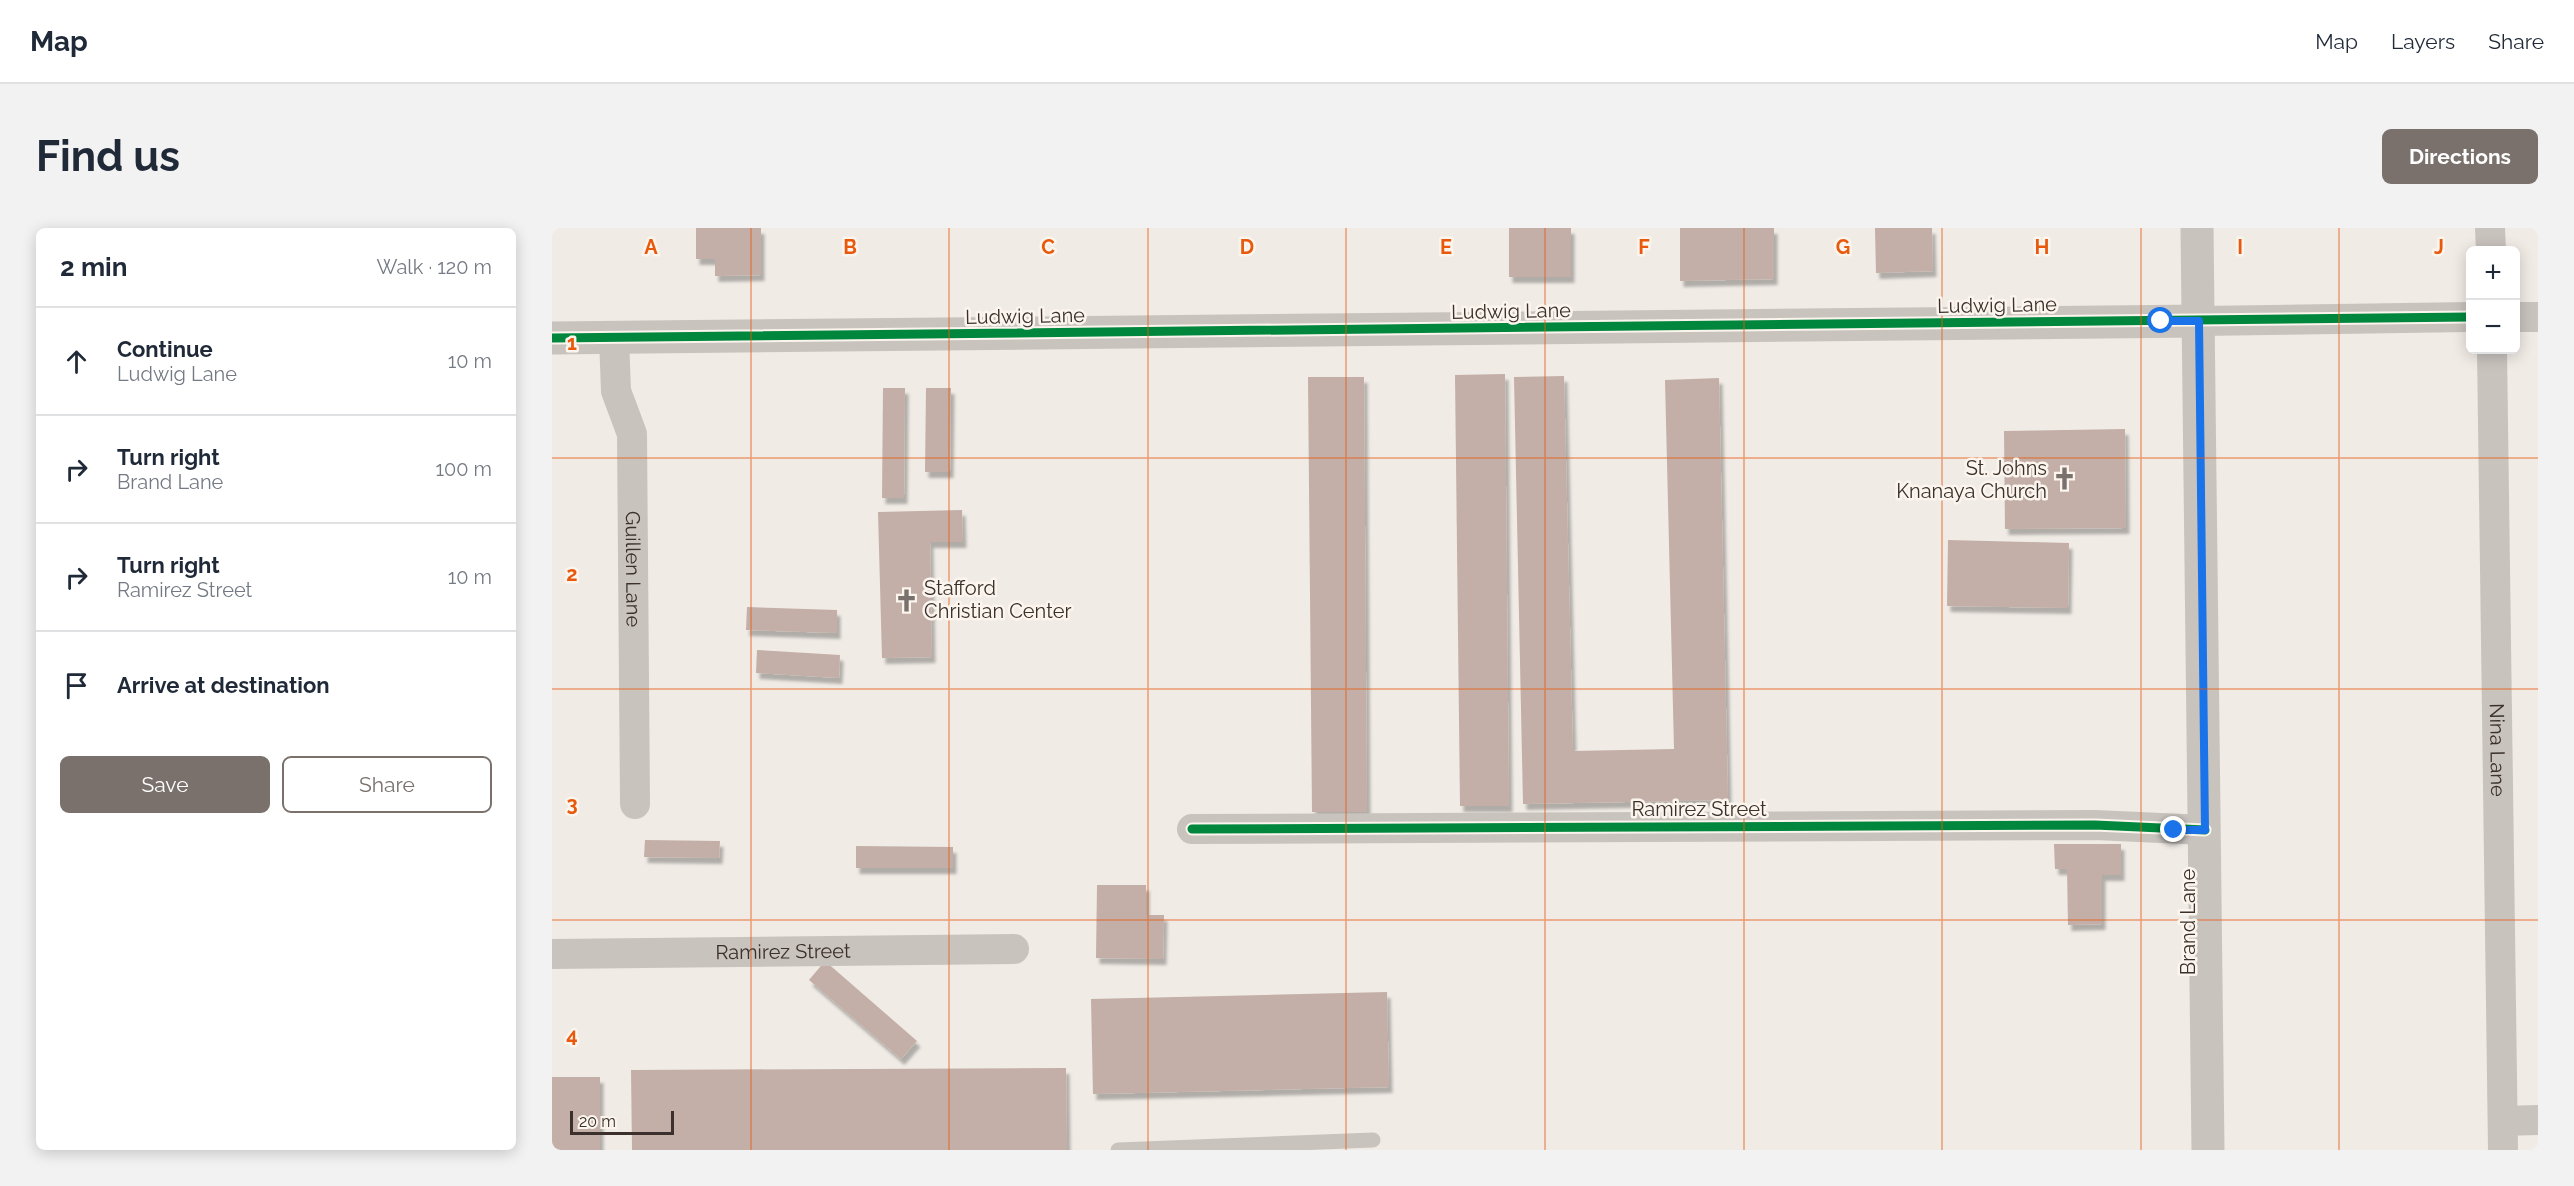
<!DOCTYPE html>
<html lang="en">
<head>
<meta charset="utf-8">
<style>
  body { margin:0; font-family:Raleway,sans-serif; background:#f2f2f3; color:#1f2937 }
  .controls { position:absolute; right:18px; top:18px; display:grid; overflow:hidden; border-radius:9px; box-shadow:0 3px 15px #0003 }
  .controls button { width:54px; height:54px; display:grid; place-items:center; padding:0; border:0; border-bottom:2px solid #e0e1e3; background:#fff; color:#1f2937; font:30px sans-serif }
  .scale { position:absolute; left:18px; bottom:15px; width:104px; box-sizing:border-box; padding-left:6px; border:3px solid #3b302b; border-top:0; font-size:16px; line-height:21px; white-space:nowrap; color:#3b302b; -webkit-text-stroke:4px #fbf5ee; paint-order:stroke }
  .stop { position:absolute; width:18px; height:18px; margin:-14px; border:4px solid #1a73e8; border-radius:50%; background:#fff }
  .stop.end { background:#1a73e8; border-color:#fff; box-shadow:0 2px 6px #0008 }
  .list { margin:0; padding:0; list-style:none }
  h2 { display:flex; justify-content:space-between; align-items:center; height:78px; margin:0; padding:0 24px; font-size:26px }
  h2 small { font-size:20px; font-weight:400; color:#747a83 }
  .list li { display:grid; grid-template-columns:39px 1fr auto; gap:18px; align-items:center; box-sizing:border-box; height:108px; padding:0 24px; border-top:2px solid #e0e1e3 }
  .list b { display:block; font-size:22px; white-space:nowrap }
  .list p { margin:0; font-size:20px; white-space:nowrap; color:#747a83 }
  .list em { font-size:20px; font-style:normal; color:#747a83 }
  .actions { display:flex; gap:12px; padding:18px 24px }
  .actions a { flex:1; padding:14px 0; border:2px solid #7a716c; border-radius:9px; text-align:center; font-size:21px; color:#7a716c }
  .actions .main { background:#7a716c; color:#fff }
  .icon { flex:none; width:33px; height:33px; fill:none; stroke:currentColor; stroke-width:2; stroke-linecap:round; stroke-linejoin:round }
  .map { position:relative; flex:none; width:1986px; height:922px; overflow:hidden; border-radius:9px }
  header { display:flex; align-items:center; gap:36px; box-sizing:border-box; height:84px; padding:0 30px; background:#fff; border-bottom:2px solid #e0e1e3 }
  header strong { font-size:28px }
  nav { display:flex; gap:33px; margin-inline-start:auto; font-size:21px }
  .intro { display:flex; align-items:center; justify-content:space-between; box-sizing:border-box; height:144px; padding:0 36px }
  h1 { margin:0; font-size:42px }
  .button { padding:15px 27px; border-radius:9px; background:#7a716c; color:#fff; font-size:21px; font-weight:700 }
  main { display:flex; gap:36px; padding:0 36px }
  aside { flex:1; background:#fff; border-radius:9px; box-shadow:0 3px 15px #0003 }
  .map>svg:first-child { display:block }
  .building { fill:#c3afa7; filter:url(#shadow) }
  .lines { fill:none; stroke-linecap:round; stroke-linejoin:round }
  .service { stroke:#c9c3be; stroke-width:15 }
  .minor { stroke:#c9c3be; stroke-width:30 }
  .tertiary { stroke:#c9c3be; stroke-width:33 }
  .cycleway-casing { stroke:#fbf5ee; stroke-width:13 }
  .cycleway { stroke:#00873e; stroke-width:9 }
  .route { stroke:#1a73e8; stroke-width:8 }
  .grid { fill:none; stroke:#e8590c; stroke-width:1.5; stroke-opacity:0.55 }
  .labels { text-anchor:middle; stroke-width:5; stroke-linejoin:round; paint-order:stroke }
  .street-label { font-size:20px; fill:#3b302b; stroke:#fbf5ee }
  .poi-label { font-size:20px; fill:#3b302b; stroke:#fbf5ee; text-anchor:end }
  .grid-label { font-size:20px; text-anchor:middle; font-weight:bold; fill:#e8590c; stroke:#fbf5ee; stroke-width:5; stroke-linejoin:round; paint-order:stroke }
</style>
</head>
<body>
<header>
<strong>Map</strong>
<nav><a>Map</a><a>Layers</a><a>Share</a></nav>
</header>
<div class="intro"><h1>Find us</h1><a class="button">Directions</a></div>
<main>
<aside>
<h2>2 min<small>Walk · 120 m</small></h2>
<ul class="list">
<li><svg class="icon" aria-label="ahead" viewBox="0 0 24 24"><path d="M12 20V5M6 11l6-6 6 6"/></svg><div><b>Continue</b><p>Ludwig Lane</p></div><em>10 m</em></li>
<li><svg class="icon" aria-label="right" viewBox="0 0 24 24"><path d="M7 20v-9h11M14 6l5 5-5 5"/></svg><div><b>Turn right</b><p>Brand Lane</p></div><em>100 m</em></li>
<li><svg class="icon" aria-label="right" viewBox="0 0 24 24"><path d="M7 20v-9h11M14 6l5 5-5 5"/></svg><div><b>Turn right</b><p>Ramirez Street</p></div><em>10 m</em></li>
<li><svg class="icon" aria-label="arrive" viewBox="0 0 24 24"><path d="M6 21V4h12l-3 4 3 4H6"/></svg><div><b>Arrive at destination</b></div></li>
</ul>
<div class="actions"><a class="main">Save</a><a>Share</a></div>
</aside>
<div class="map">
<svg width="1986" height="922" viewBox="0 0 1986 922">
  <defs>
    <filter id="shadow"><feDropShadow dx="3.5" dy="6" stdDeviation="1.5" flood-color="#0004"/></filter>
  </defs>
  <rect width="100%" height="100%" fill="#f0ebe5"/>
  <g class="building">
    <path d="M 144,0 L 209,0 L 209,47 L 163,48 L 163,31 L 144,31 Z"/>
    <rect x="957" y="0" width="62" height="49"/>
    <path d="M 1128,0 L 1222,0 L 1222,51 L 1128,53 Z"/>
    <path d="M 1323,0 L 1380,0 L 1381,43 L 1324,45 Z"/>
    <path d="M 953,146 L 957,578 L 908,578 L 903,147 Z"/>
    <path d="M 1012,148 L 1021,523 L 1122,521 L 1113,152 L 1167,150 L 1176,572 L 971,576 L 962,149 Z"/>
    <path d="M 756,149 L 812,149 L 815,584 L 760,584 Z"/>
    <path d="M 331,160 L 353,160 L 352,270 L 330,270 Z"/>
    <path d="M 374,160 L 399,160 L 398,244 L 373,244 Z"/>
    <path d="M 1573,201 L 1574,300 L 1453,301 L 1452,203 Z"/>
    <path d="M 410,282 L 411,314 L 378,314 L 380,429 L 330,430 L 326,284 Z"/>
    <path d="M 1396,312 L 1517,315 L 1516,380 L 1395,378 Z"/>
    <path d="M 195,379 L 285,382 L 285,405 L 194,402 Z"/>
    <path d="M 205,422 L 288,427 L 287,450 L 204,445 Z"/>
    <path d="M 93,612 L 168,613 L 167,630 L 92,629 Z"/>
    <path d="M 1502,616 L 1569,616 L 1569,647 L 1550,647 L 1550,696 L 1516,697 L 1515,641 L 1503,641 Z"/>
    <path d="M 304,618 L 401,619 L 401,640 L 304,640 Z"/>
    <path d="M 545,657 L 594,657 L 594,687 L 612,687 L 611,731 L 544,730 Z"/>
    <path d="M 273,733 L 365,813 L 349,831 L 257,752 Z"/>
    <path d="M 835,764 L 837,859 L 541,866 L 539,771 Z"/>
    <path d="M 514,840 L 515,922 L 80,922 L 79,842 Z"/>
    <rect x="0" y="849" width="48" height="73"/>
  </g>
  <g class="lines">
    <path class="service" d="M 566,922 L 821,912"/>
    <g class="minor">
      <path d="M 1938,0 L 1939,22"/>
      <path d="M 1964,89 L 1986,89"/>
      <path d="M 1647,93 L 1918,89"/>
      <path id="s1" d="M 62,110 L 64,163 L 80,206 L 83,576"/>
      <path id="s2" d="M 1940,122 L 1951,922"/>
      <path d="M 640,601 L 1543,597 L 1653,602"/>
      <path id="s3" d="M 0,726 L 462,721"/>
      <path d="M 1951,893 L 1986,892"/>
    </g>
    <g class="tertiary">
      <path d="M 1645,0 L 1656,922"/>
      <path d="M 0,110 L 1647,93"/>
    </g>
    <defs>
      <g id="cycleway">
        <path d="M 0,110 L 1918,89"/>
        <path d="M 640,601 L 1543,597 L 1653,602"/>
      </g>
    </defs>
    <use href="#cycleway" class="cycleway-casing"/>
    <use href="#cycleway" class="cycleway"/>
  </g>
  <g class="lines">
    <path class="route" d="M 1609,93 L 1647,93 L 1653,602 L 1622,602"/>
  </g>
  <path class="grid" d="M 199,0 L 199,922M 397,0 L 397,922M 596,0 L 596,922M 794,0 L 794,922M 993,0 L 993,922M 1192,0 L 1192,922M 1390,0 L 1390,922M 1589,0 L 1589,922M 1787,0 L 1787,922M 0,230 L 1986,230M 0,461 L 1986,461M 0,692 L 1986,692"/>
  <defs>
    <symbol id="church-bare" viewBox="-9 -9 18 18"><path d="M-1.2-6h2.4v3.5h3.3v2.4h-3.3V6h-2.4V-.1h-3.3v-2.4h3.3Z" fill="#7a716c" stroke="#fbf5ee" stroke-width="2.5" paint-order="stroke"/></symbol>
  </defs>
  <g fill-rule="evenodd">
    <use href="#church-bare" x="1496" y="234" width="33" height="33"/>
    <use href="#church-bare" x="338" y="356" width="33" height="33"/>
  </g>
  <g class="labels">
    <g class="street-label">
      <text transform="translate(1445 77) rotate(-1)" y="7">Ludwig Lane</text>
      <text transform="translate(959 83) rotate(-1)" y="7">Ludwig Lane</text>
      <text transform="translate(473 88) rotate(-1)" y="7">Ludwig Lane</text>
      <text dy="7" stroke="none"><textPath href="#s1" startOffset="234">Guillen Lane</textPath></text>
      <text dy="7" stroke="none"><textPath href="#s2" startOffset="400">Nina Lane</textPath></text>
      <text x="1147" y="588">Ramirez Street</text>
      <text transform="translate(1636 694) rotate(-90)" y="7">Brand Lane</text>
      <text dy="7" stroke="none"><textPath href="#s3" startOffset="231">Ramirez Street</textPath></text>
    </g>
    <g class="poi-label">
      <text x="1495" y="247">St. Johns<tspan x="1495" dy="23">Knanaya Church</tspan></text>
      <text x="372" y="367" text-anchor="start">Stafford<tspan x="372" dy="23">Christian Center</tspan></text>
    </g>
  </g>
  <g class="grid-label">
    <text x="99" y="26">A</text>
    <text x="298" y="26">B</text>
    <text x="496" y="26">C</text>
    <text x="695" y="26">D</text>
    <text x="894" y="26">E</text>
    <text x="1092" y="26">F</text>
    <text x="1291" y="26">G</text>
    <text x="1490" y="26">H</text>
    <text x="1688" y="26">I</text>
    <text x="1887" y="26">J</text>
    <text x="20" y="122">1</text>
    <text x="20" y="353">2</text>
    <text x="20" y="583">3</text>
    <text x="20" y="814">4</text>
  </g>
</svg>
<div class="controls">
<button>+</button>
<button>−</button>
</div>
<div class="scale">20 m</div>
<div class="stop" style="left:1609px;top:93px"></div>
<div class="stop end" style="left:1622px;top:602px"></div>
</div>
</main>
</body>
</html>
